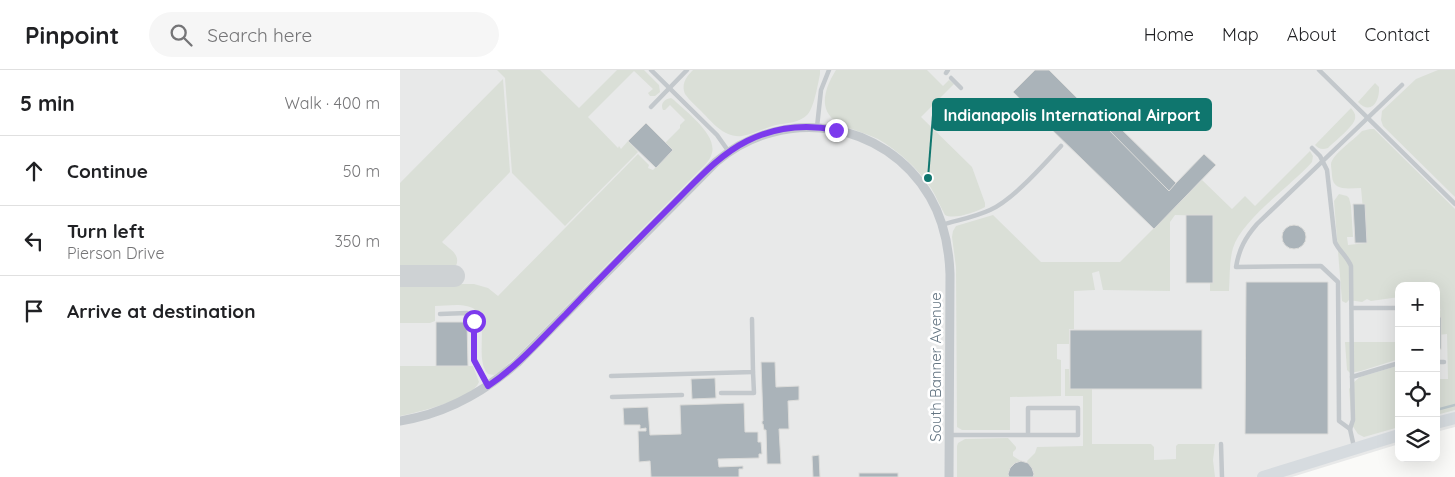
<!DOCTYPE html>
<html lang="en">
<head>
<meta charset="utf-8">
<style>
  body { margin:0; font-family:Quicksand,sans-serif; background:#f6f6f6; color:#202124 }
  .controls { position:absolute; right:15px; bottom:15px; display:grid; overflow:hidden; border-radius:10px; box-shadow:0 5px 20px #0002 }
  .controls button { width:45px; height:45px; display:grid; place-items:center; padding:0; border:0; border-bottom:1px solid #e0e0e0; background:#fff; color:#202124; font:25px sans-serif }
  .stop { position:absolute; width:15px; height:15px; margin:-11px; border:4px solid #7c3aed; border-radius:50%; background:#fff }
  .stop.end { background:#7c3aed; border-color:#fff; box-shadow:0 1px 5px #0008 }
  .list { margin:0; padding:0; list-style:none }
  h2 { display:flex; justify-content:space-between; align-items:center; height:65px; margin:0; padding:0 20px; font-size:21px }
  h2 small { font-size:16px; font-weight:400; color:#757577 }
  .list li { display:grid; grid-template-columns:32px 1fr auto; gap:15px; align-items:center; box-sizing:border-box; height:70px; padding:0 20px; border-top:1px solid #e0e0e0 }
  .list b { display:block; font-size:19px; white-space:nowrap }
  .list p { margin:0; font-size:16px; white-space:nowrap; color:#757577 }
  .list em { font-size:16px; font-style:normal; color:#757577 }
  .icon { flex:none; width:28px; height:28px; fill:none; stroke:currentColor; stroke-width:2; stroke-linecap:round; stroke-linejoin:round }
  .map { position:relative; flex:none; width:1055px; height:407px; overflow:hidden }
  header { display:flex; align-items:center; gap:30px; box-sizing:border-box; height:70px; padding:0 25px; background:#fff; border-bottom:1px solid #e0e0e0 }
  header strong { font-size:24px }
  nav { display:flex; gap:28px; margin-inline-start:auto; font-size:18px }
  .search { width:350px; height:45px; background:#f6f6f6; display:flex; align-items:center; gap:12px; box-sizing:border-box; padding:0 18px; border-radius:28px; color:#757577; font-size:19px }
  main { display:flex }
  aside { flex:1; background:#fff }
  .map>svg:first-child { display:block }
  .built { fill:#e8e9e9 }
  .green { fill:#dadfd7 }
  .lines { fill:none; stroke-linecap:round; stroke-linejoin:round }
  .stream { stroke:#bbc7cb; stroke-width:2.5 }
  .taxiway { stroke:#ced2d4; stroke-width:22 }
  .building { fill:#aab3b9; stroke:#dcdcda }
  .lane { stroke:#c3c8cc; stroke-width:4.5 }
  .street { stroke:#c3c8cc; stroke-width:9 }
  .secondary { stroke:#d6dbdf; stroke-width:12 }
  .route { stroke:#7c3aed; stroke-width:6 }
  .labels { text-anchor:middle; stroke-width:5; stroke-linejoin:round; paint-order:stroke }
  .street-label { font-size:15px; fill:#657683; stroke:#fff }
  .leader { fill:none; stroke:#0f766e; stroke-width:2 }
  .callout-dot { fill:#0f766e; stroke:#fff; stroke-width:2 }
  .callout { fill:#0f766e; stroke:#0f766e; stroke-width:2 }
  .callout-label { font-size:16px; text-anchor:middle; font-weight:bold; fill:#fff }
</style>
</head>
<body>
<header>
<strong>Pinpoint</strong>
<div class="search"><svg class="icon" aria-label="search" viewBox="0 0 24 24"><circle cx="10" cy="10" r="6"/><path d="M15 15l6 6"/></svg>Search here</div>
<nav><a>Home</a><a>Map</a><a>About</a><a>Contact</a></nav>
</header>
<main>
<aside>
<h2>5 min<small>Walk · 400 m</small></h2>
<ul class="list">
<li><svg class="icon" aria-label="ahead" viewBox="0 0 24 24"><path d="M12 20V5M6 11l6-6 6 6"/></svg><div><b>Continue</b></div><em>50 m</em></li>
<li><svg class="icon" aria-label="left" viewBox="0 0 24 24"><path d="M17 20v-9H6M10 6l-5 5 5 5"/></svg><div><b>Turn left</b><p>Pierson Drive</p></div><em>350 m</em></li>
<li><svg class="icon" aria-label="arrive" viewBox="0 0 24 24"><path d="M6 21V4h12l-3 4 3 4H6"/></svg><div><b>Arrive at destination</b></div></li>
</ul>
</aside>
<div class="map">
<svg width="1055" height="407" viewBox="0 0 1055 407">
  <rect width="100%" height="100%" fill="#fafaf8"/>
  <path class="built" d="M 0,0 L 1055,0 L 1055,357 L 1036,362 L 1036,216 L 999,216 L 999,374 L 892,407 L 0,407 Z"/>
  <g class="green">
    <path d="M 97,0 L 140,0 L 179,38 L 217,0 L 244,0 L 259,15 L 260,22 L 255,26 L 250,26 L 248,23 L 253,19 L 234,1 L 188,47 L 218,78 L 219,76 L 221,79 L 228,71 L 238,82 L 165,156 L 112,103 L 105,8 Z"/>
    <path d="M 293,0 L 420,0 L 420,4 C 418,14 414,37 408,44 C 400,53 386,53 376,55 C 364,58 354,64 342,66 C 324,68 313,53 301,41 C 296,36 290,31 285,24 C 281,14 286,7 293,0 Z"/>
    <path d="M 436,0 L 527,0 L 543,16 L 549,10 L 554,14 L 521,47 L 572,97 L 585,133 L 585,137 C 576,142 554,150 545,145 C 540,136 536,126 531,118 C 517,98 499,81 478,69 C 464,62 438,57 430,46 C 419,32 428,13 436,0 Z"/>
    <path d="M 1038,0 L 1055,0 L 1055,127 L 983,56 L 981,50 L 982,41 L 1016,9 Z"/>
    <path d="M 103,9 L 110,102 L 42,172 C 49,179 61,184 56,196 L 48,198 L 0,198 L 0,113 Z"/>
    <path d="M 975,13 L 979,17 C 980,31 971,46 958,32 Z"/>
    <path d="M 271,28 L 274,30 C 286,42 317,64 312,83 C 310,91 303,97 298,102 L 117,286 L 98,303 L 94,305 L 88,304 C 72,288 95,240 66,236 C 57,234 45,236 35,236 L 35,251 L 30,253 L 0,253 L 0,214 L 74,214 L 88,218 L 98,226 L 238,84 L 249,95 L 248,98 L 253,100 L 272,81 L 265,73 L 280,58 L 280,55 L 285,50 L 270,35 L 265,40 L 263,40 C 260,34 264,29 271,28 Z"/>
    <path d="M 951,38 C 954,42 956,44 955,49 C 953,57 934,72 928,78 C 922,80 919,79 915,75 Z"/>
    <path d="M 970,59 L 974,59 L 1055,139 L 1055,340 L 1036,345 L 1036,309 L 1048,309 L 1047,264 L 1038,265 L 1036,242 L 1041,240 L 1036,236 L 1038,233 L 1036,231 L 1036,216 L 999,216 L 999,227 L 971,231 L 967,229 L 962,232 L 949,230 L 946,233 L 942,231 L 934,131 L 939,124 L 947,126 L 949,128 L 951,136 L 953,167 L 947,167 L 948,175 L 966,173 L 961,118 C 949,118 933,122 932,106 C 932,102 931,98 931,94 C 932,85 952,71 958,65 L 962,61 Z"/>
    <path d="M 910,81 L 913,86 L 912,92 C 891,116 842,149 833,178 C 829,192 830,207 829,221 L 810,221 L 810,212 L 813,212 L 813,146 L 775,145 L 770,152 L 770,221 L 703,220 L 699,201 L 692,203 L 695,220 L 674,221 L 674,259 L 669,259 L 669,274 L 657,274 L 657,289 L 661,290 L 661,326 L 610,327 L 610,360 L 562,360 L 557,357 L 556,197 L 552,167 L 553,161 L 556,156 L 593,145 L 641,192 L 720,192 L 802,110 L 832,139 L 845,126 L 855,136 Z"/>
    <path d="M 945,272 L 997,272 L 999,289 L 961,301 L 950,303 L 947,300 Z"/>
    <path d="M 0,296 L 73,296 L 79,312 C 72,330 18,342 0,346 Z"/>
    <path d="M 997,296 L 999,297 L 999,357 L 964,367 L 958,364 L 952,355 L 949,319 L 953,313 L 960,307 Z"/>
    <path d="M 665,299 L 669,299 L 670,319 L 692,318 L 692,374 L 751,374 L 754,377 L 754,390 L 776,389 L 776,376 L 778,374 L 815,374 L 813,390 L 815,407 L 633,407 C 635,399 629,397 627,391 L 635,383 L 637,377 L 683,376 L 683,326 L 665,326 Z"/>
    <path d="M 608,368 L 616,377 L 616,379 L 613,382 L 613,386 L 621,391 L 609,407 L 557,407 L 557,376 L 558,373 L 565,369 Z"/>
  </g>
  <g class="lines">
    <path class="stream" d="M 1036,340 L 1055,335"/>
    <path class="taxiway" d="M 0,206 L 54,206"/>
  </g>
  <g class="building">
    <path d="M 635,0 L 649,0 L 706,57 L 711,51 L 775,114 L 804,84 L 816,95 L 754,159 L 613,22 Z"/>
    <path d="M 714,52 L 776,113 L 769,121 L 707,58 Z"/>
    <path d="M 246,53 L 273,80 L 256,98 L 228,71 Z"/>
    <path d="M 953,134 L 965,134 L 967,173 L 955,173 Z"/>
    <rect x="786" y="145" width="27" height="68"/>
    <circle cx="894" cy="167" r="12"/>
    <path d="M 846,212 L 928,212 L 928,364 L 845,364 Z"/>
    <rect x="1036" y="247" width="5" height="32"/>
    <path d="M 36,252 L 67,252 L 68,296 L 36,296 Z"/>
    <rect x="670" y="260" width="132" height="59"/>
    <path d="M 361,292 L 375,292 L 376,317 L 399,316 L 399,330 L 388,331 L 389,359 L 379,359 L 381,394 L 367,394 L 366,360 L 364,360 L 363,354 L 362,354 L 362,351 L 363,351 Z"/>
    <path d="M 315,308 L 316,328 L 292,329 L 291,309 Z"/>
    <path d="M 344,333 L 345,362 L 358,362 L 358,372 L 361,372 L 362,384 L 359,384 L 359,388 L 318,389 L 319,397 L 343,396 L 343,399 L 339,399 L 339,407 L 251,407 L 250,391 L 239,392 L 238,361 L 246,361 L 246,358 L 240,359 L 240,355 L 224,355 L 223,338 L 248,337 L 250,365 L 281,364 L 280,335 Z"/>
    <path d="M 419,385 L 420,407 L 413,407 L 412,386 Z"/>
    <path d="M 621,391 L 628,393 L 632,398 L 634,404 L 633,407 L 609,407 L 608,404 L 610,398 L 615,393 Z"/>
    <rect x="459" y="403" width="39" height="4"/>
  </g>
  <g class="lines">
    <g class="lane">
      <path d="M 251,0 L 317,65 L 329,82"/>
      <path d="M 919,0 L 1055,134"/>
      <path d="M 546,3 L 548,0"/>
      <path d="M 551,8 L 561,18"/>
      <path d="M 251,37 L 287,0"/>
      <path d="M 417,57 L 421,20 L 429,0"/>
      <path d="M 912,78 L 920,86 L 927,100 L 935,172 C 939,181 947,186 951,196 L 952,307"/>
      <path d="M 542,155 C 558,150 575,147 590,140 C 614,129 643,95 661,76"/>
      <path d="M 952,238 L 999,238"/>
      <path d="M 40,244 L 67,243 L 72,246 L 74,251 L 74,290 L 88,315"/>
      <path d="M 1036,292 L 1044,292"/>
      <path d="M 211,306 L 353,302 L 352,249"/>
      <path d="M 321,323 L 354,323 L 353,302"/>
      <path d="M 212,327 L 282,325"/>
      <path d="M 950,359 L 939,351 L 938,212 L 921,196 L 836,197 C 839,179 845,168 857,154 L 1002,15"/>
      <path d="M 549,365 L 628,365 L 628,338 L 678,338 L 678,365 L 628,365"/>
      <path d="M 821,374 L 822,407"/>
      <path d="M 954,377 L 950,359 L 953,350 L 952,307 L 999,293"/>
    </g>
    <path class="street" d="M 0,351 C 45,344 83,323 117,293 L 316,92 C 383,35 485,50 530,127 C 544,151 549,176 550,204 L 549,407"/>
    <g class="secondary">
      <path d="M 1036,353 L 1055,348"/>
      <path d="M 863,407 L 999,365"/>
    </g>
  </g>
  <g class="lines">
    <path class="route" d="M 74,251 L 74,290 L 88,316 C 118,296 141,269 166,244 C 202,206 238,169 275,132 C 297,110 319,85 347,71 C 375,57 406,54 436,60"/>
  </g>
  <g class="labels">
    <g class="street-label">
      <text transform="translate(536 297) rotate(-90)" y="5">South Banner Avenue</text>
    </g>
  </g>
  <path class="leader" d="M528 108L533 45"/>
  <circle class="callout-dot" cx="528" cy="108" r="5"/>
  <rect class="callout" x="533" y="29" width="278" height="31" rx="5"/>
  <g class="callout-label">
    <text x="672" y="51">Indianapolis International Airport</text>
  </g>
</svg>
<div class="controls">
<button>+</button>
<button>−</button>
<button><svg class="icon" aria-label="locate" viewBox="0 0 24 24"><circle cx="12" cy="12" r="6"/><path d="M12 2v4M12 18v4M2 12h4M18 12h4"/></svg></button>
<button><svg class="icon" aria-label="layers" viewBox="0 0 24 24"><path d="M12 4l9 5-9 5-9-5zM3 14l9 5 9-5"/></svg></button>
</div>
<div class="stop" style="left:74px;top:251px"></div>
<div class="stop end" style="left:436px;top:60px"></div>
</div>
</main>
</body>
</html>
